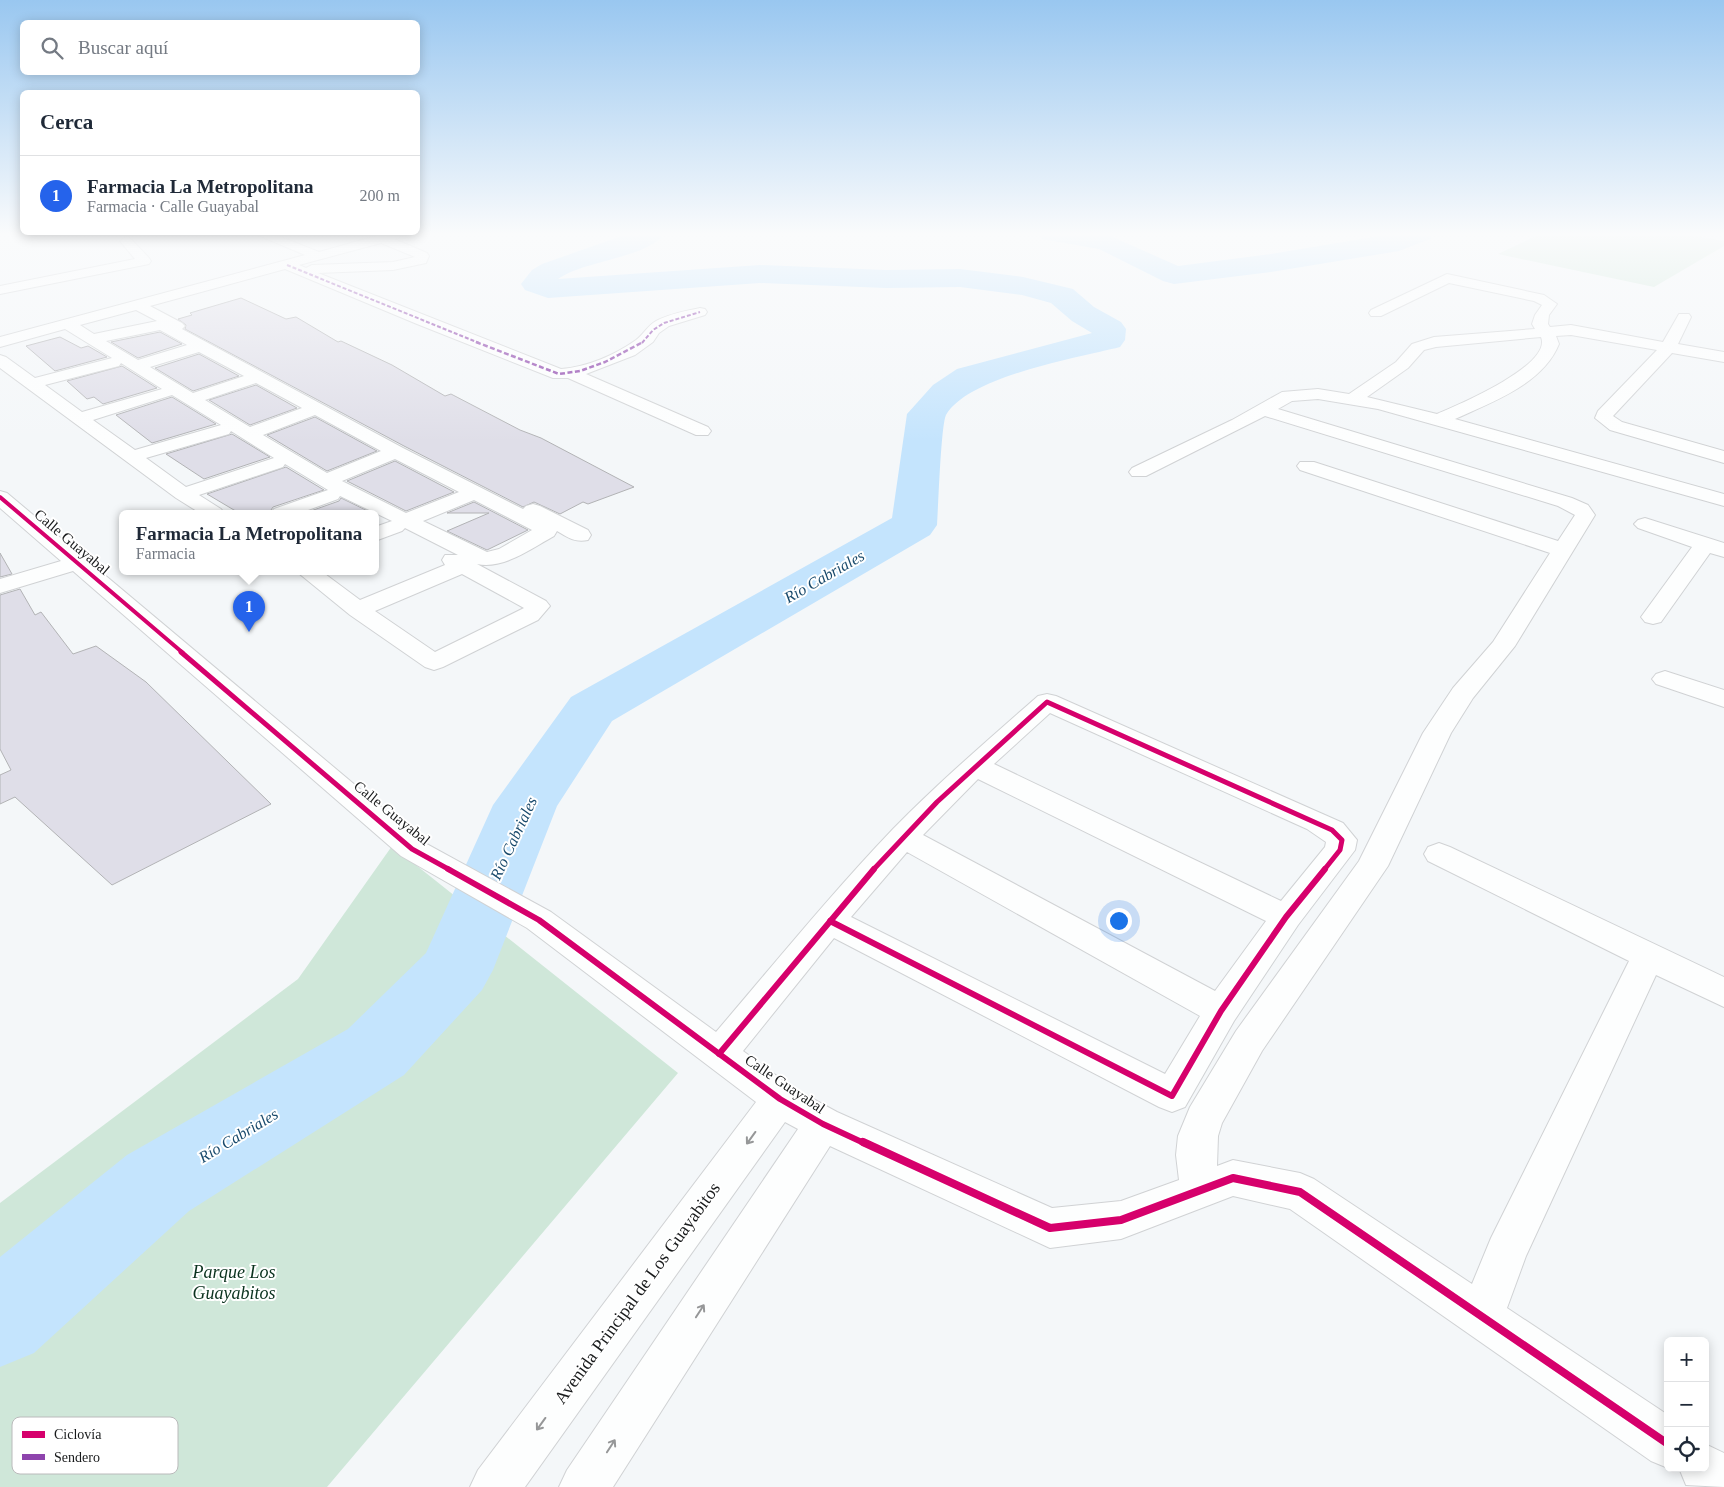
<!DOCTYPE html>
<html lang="es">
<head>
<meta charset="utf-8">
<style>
  body { margin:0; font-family:Georgia,serif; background:#f2f2f3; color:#1f2937 }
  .controls { position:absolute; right:15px; bottom:15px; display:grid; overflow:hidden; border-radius:8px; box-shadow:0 2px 12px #0003 }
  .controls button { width:45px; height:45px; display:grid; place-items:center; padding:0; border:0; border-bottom:1px solid #e0e1e3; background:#fff; color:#1f2937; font:25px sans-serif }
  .you { position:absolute; left:1118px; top:920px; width:18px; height:18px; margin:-12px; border:4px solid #fff; border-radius:50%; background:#1a73e8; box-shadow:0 0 0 8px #1a73e833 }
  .badge { display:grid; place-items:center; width:32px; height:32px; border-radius:50%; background:#2563eb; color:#fff; font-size:16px; font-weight:700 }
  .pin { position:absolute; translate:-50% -41px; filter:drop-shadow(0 1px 2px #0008) }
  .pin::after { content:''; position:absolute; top:26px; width:18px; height:15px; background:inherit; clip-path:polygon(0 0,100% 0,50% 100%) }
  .popup { position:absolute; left:119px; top:510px; width:260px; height:65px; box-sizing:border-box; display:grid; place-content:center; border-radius:8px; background:#fff; filter:drop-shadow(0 1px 4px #0005); font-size:16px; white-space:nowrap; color:#747a83 }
  .popup b { font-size:19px; color:#1f2937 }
  .popup::after { content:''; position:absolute; left:50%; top:100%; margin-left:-10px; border:10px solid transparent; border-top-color:#fff }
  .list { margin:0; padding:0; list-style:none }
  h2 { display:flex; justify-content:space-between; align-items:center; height:65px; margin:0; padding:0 20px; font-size:21px }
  h2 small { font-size:16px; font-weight:400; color:#747a83 }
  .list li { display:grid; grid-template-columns:32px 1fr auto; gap:15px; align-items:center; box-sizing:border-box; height:80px; padding:0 20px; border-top:1px solid #e0e1e3 }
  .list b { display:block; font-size:19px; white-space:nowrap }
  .list p { margin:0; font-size:16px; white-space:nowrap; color:#747a83 }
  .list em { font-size:16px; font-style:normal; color:#747a83 }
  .icon { flex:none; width:28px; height:28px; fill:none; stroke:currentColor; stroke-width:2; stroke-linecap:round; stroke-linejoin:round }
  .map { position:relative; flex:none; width:1724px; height:1487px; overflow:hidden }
  .search { position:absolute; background:#fff; box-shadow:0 2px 12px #0003; left:20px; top:20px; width:400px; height:55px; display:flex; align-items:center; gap:12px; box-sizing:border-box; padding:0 18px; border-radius:8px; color:#747a83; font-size:19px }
  .panel { position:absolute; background:#fff; box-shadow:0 2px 12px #0003; left:20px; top:90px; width:400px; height:145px; border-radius:8px }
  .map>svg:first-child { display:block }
  .green { fill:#cfe7d9 }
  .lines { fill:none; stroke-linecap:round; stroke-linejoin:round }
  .river { fill:#c4e4fd; fill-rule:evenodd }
  .building { fill:#dfdee8; stroke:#b2b3b5 }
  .minor-casing { stroke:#d0d2d4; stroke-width:2 }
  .minor { fill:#fdfefe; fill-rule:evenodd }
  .quiet-far1 { stroke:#8e44ad; stroke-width:2; stroke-dasharray:4 2; stroke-linecap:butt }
  .quiet { stroke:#8e44ad; stroke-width:2.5; stroke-dasharray:5 2.5; stroke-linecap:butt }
  .cycleway-far3-casing { stroke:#fff; stroke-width:6 }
  .cycleway-far2-casing { stroke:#fff; stroke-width:8 }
  .cycleway-far1-casing { stroke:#fff; stroke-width:9 }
  .cycleway-casing { stroke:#fff; stroke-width:11 }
  .cycleway-far3 { stroke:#d6006c; stroke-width:4 }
  .cycleway-far2 { stroke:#d6006c; stroke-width:5 }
  .cycleway-far1 { stroke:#d6006c; stroke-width:6 }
  .cycleway { stroke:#d6006c; stroke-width:8 }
  .oneway { stroke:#969798 }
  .labels { text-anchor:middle; stroke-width:4; stroke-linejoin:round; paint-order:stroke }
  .street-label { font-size:15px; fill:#181a1b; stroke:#fff }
  .water-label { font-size:16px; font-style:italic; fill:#194a6c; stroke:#fff }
  .near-park-label { font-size:18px; font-style:italic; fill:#0a321e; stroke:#fff }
  .near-street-label { font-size:18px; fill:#181a1b; stroke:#fff }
  .key { fill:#fff; stroke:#bababb; stroke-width:1 }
  .key-label { font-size:14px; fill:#181a1b }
</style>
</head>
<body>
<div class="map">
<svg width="1724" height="1487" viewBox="0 0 1724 1487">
  <rect width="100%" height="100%" fill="#f4f7f9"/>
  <g class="green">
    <path d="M 1542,233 L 1681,233 L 1724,241 L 1724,246 L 1654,287 L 1498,254 Z"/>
    <path d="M 392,846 L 678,1073 L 327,1487 L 0,1487 L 0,1203 L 298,979 Z"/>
  </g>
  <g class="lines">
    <g class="river">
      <path d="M 630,233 L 665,233 C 648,258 585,260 558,279 L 760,265 L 886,270 L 960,269 L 1023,277 L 1073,289 L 1094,307 L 1121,322 L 1126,329 L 1125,340 L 1120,347 C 1077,358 969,376 946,415 C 941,424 938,509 937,525 L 930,535 L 612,721 L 557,806 L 493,970 L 482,990 L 404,1075 L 189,1211 L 34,1353 L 0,1367 L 0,1257 L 127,1155 L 348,1029 L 426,953 L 493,805 L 571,697 L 892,518 L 907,414 L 933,385 L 957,369 L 1092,333 L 1072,321 L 1051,303 L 1022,295 L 960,287 L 886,288 L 760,283 L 548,298 L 525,290 L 521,284 L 532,270 L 542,264 Z"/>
      <path d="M 1039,233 L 1106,234 L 1178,266 L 1271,254 L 1397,233 L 1433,233 L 1430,239 L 1399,251 L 1271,272 L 1174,284 L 1163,281 L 1099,249 L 1042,239 Z"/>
    </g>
  </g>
  <g class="building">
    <path d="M 241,298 L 286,319 L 296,317 L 338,342 L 341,341 L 392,365 L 445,396 L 451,394 L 520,430 L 541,438 L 634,487 L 588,504 L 583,502 L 560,514 L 534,502 L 523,507 L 404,446 L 185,329 L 186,325 L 178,319 L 192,315 L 190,313 Z"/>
    <path d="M 160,332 L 182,344 L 138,358 L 111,342 Z"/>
    <path d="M 60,337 L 81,348 L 88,346 L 107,357 L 55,371 L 26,346 Z"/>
    <path d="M 199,354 L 239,376 L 193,391 L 155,368 Z"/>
    <path d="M 122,366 L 157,388 L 103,404 L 94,397 L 87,399 L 67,381 Z"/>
    <path d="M 256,385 L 297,408 L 250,425 L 209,400 Z"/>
    <path d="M 172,397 L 216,424 L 152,443 L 116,415 Z"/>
    <path d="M 315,417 L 377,451 L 327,471 L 267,435 Z"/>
    <path d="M 232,434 L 270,457 L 204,479 L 166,454 Z"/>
    <path d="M 395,461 L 454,492 L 406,511 L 347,481 Z"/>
    <path d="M 286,467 L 324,490 L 273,507 L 269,513 L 239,513 L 207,494 Z"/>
    <path d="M 341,498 L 372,513 L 305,513 L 339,501 Z"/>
    <path d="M 474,502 L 528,530 L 487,550 L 447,531 L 489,513 L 447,513 Z"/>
    <path d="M 0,553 L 12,574 L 0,577 Z"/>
    <path d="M 20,589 L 35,615 L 41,612 L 73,654 L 96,646 L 146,682 L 271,804 L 112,885 L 15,797 L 0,804 L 0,775 L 11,770 L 0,749 L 0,595 Z"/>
  </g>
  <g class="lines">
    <defs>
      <g id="minor">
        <path d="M 253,233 L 271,233 L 319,252 L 387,233 L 409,233 L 394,239 L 427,253 L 429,256 L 426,263 L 393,270 L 318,273 L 561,369 C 587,367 615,355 636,340 C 644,334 647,326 656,321 C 669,314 685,311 700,308 L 705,309 L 707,312 L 705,315 L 669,326 L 659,333 L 653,342 L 635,355 L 586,374 L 708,427 L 711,431 L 708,435 L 696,435 L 568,378 L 553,378 L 417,324 L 285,269 L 150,306 L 182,323 L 185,326 L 182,329 L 403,448 L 523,509 L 526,506 L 533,504 L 540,506 L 588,530 L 591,535 L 588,540 C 575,543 567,537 557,531 L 554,536 C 532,548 503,570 477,564 L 546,601 L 550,606 L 538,620 L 443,667 L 434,670 L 425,667 L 350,615 L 296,571 L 321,571 L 360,600 L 445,565 L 442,560 L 445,555 L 458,555 L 405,528 L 402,531 L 375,541 L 375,527 L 392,521 L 340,496 L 338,499 L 300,513 L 271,513 L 274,509 L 328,490 L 285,464 L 283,467 L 199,495 L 221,509 L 224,513 L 200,513 L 176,498 L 0,368 L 0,355 L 6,357 L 35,378 L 112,358 L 65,329 L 0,347 L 0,337 L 305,255 ZM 381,243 L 415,257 L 393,262 L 312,265 L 306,268 L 299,265 ZM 136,310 L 157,321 L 94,334 L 80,325 ZM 160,330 L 187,345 L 138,360 L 106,341 ZM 199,352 L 244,376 L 193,393 L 150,367 ZM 121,363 L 162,389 L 82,412 L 45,385 L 119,366 ZM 256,383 L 302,408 L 250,427 L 205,400 ZM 172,395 L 221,425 L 135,450 L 93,420 ZM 315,415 L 381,451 L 327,473 L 263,435 ZM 231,431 L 274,458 L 186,487 L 146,458 L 229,434 ZM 395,459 L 459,492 L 406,513 L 342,481 ZM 474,500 L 532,530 L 499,549 L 487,552 L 423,521 ZM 462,574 L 524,608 L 435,652 L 375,611 Z"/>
        <path d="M 126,237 L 130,238 L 149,258 L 151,261 L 149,264 L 0,294 L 0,286 L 135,259 L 120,241 Z"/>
        <path d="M 1447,274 L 1544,295 L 1557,304 L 1549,315 L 1548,324 L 1550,327 L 1571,325 L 1663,342 L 1679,314 L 1689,314 L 1691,317 L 1678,344 L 1724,352 L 1724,362 L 1672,353 L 1613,416 L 1622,422 L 1724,451 L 1724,463 L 1610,430 L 1595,418 L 1598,411 L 1657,350 L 1571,335 L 1556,336 L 1559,344 C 1543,384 1492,402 1455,419 L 1724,494 L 1724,506 L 1378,409 L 1318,399 L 1292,401 L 1278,409 L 1572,498 L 1588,505 L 1595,515 L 1515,646 L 1473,698 L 1451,733 L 1388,866 L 1262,1051 L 1222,1123 L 1218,1136 L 1217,1166 L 1233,1160 L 1300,1173 L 1314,1179 L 1472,1284 L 1491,1238 L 1629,961 L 1428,861 L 1424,854 L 1428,847 L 1439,843 L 1450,847 L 1724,977 L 1724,1007 L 1656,975 L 1526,1256 L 1507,1308 L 1668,1415 L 1668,1468 L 1651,1461 L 1290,1209 L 1233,1196 L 1121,1239 L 1050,1248 L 830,1146 L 613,1487 L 559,1487 L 567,1470 L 798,1129 L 785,1122 L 525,1487 L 470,1487 L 478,1470 L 756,1102 L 527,928 L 401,856 L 73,571 L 0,593 L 0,579 L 61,561 L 0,508 L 0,491 L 7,493 L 423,842 L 551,912 L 716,1032 C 774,964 831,894 893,829 C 939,782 988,740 1038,696 L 1047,694 L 1056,696 L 1343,823 L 1357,840 L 1355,850 L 1298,925 L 1234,1021 L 1185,1107 L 1172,1112 L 1159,1107 L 834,938 L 743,1051 L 793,1088 L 837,1112 L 1052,1208 L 1121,1201 L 1179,1180 L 1176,1155 L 1178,1136 L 1190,1107 L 1236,1031 L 1359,861 L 1423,733 L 1453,688 L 1493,642 L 1550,553 L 1300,470 L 1297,466 L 1300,462 L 1314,462 L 1558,541 L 1575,515 L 1558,506 L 1265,416 L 1146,476 L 1132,476 L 1129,472 L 1132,468 L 1232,420 L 1282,392 L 1318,389 L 1349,394 L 1396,362 L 1412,344 L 1434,337 L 1535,329 L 1532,324 L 1535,315 L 1542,305 L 1534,301 L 1449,283 L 1381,316 L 1371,316 L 1369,313 L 1371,310 ZM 1541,337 C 1553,365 1458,405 1437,414 L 1367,397 L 1408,368 L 1424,350 L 1436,347 ZM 1050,713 L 1307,829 L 1326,842 L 1325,847 L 1281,901 L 994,764 ZM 978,779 L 1266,921 L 1215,991 L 923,835 ZM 907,852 L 1200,1016 L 1165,1074 L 851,917 Z"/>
        <path d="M 1645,518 L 1724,543 L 1724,557 L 1710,553 L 1661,622 L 1653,624 L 1645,622 L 1641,617 L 1692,547 L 1638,528 L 1634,524 L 1638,520 Z"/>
        <path d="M 1665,671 L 1724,690 L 1724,707 L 1656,684 L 1652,679 L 1656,674 Z"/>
        <path d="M 1705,1444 L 1724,1453 L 1724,1487 L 1686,1485 L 1679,1468 L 1705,1468 Z"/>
      </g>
    </defs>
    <use href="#minor" class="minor-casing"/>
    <use href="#minor" class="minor"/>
    <g class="quiet-far1">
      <path d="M 287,265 L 479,343"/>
      <path d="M 642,343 L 653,330 L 664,323 L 700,312"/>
    </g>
    <path class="quiet" d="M 476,342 L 559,374 L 580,371 L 605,362 L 643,342"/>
    <defs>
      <path id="cycleway-far3" d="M 0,497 L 183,653"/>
      <g id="cycleway-far2">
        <path d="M 181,652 L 412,849 L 450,870"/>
        <path d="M 873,870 L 937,802 L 1047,702 L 1332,830 L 1342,840 L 1340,850 L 1324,870"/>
      </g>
      <g id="cycleway-far1">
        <path d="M 448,869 L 539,920 L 780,1099 L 823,1124 L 866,1144"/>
        <path d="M 830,921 L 1172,1096 L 1221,1011 L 1286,917 L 1325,869"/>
        <path d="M 719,1054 L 874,869"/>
      </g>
      <path id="cycleway" d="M 863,1142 L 1050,1228 L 1121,1220 L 1233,1178 L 1300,1192 L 1668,1444"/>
    </defs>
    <use href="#cycleway-far3" class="cycleway-far3-casing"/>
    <use href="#cycleway-far2" class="cycleway-far2-casing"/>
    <use href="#cycleway-far1" class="cycleway-far1-casing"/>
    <use href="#cycleway" class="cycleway-casing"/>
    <use href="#cycleway-far3" class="cycleway-far3"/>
    <use href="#cycleway-far2" class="cycleway-far2"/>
    <use href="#cycleway-far1" class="cycleway-far1"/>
    <use href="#cycleway" class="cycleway"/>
  </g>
  <defs><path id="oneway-shaft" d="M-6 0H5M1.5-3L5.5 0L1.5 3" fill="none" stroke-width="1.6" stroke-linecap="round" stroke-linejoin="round" transform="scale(1.25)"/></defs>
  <g class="oneway">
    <use href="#oneway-shaft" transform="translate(751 1138) rotate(126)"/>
    <use href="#oneway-shaft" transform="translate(700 1311) rotate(-57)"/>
    <use href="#oneway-shaft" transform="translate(541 1424) rotate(126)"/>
    <use href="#oneway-shaft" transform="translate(611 1446) rotate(-57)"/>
  </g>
  <linearGradient id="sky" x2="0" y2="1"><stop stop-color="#99c7f0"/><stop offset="0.53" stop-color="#fafbfc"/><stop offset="1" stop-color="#fafbfc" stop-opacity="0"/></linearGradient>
  <rect width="1724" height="442" fill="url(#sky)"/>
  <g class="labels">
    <g class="street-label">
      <text transform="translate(72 542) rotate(40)" y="5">Calle Guayabal</text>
      <text transform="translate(392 813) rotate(39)" y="5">Calle Guayabal</text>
      <text transform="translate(785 1084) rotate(34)" y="5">Calle Guayabal</text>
    </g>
    <g class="water-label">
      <text transform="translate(824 576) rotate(-30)" y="6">Río Cabriales</text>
      <text transform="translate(513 838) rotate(-65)" y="6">Río Cabriales</text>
      <text transform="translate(238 1135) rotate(-31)" y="6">Río Cabriales</text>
    </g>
    <g class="near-park-label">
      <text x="234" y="1278">Parque Los<tspan x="234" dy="21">Guayabitos</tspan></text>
    </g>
    <g class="near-street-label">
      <text transform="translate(637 1293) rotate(-54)" y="6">Avenida Principal de Los Guayabitos</text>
    </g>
  </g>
  <rect x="12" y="1417" width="166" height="57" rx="8" class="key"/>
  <rect x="22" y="1431" width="23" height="7" fill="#d6006c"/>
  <rect x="22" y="1454" width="23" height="6" fill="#8e44ad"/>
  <g class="key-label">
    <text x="54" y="1439">Ciclovía</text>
    <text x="54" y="1462">Sendero</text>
  </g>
</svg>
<div class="controls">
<button>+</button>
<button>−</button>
<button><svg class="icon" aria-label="locate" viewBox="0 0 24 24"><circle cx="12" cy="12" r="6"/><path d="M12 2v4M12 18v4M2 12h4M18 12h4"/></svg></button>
</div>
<div class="you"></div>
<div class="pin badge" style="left:249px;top:632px">1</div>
<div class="popup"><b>Farmacia La Metropolitana</b>Farmacia</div>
<div class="search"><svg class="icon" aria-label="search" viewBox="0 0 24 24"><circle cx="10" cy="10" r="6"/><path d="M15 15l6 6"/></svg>Buscar aquí</div>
<section class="panel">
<h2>Cerca<small></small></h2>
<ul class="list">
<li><span class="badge">1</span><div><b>Farmacia La Metropolitana</b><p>Farmacia · Calle Guayabal</p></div><em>200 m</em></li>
</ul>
</section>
</div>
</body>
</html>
